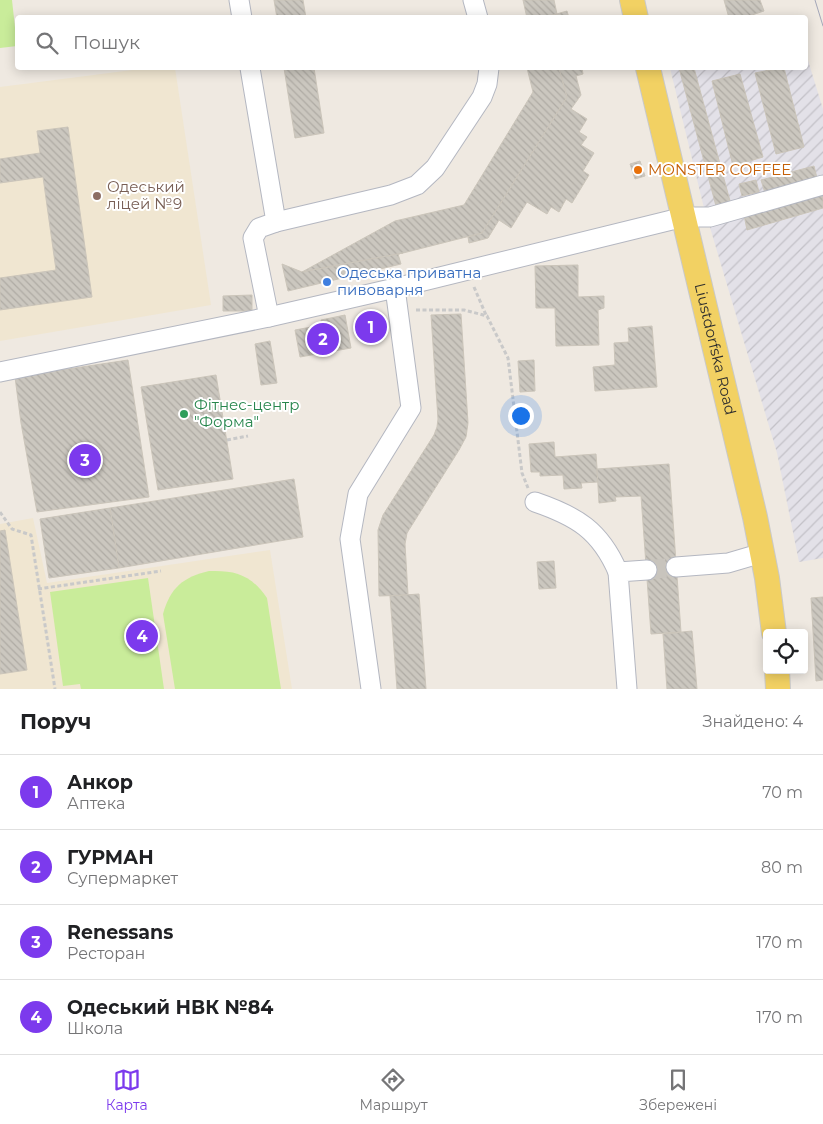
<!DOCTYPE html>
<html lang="uk">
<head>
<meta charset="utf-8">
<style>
  body { margin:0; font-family:Montserrat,sans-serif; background:#f2f2f2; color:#202124 }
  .controls { position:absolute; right:15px; bottom:15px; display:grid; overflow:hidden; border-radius:5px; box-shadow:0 2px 12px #0003 }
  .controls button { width:45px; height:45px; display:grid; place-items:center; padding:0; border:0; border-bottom:1px solid #e0e0e0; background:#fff; color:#202124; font:25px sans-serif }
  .you { position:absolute; left:520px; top:415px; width:18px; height:18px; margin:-12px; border:4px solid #fff; border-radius:50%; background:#1a73e8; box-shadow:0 0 0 8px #1a73e833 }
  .badge { display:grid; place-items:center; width:32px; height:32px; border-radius:50%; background:#7c3aed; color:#fff; font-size:16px; font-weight:700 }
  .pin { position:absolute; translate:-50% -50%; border:2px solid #fff; box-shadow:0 1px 5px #0006 }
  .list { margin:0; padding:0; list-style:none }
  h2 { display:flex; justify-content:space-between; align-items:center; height:65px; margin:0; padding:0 20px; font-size:21px }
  h2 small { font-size:16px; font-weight:400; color:#757577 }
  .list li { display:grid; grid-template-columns:32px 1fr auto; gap:15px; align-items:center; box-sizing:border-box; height:75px; padding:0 20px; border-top:1px solid #e0e0e0 }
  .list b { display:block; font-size:19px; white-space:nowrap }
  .list p { margin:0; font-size:16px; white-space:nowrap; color:#757577 }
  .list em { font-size:16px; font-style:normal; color:#757577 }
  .icon { flex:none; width:28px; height:28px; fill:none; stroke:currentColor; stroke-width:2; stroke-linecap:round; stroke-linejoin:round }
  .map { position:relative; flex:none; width:823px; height:689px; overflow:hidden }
  .search { position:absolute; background:#fff; box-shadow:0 2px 12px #0003; left:15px; right:15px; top:15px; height:55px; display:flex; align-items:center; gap:12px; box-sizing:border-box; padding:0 18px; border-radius:5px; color:#757577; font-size:19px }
  .sheet { height:365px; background:#fff }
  nav { display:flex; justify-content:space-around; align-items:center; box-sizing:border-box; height:70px; border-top:1px solid #e0e0e0; background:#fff; font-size:14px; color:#757577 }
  nav a { display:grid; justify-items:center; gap:2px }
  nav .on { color:#7c3aed }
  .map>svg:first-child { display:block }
  .industrial { fill:url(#industrial-furrows) }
  .education { fill:#f0e6d1 }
  .pitch { fill:#c9ec9a }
  .building { fill:url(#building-back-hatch); stroke:#cbc5ba }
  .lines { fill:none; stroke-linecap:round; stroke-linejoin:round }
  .minor-tunnel { stroke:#c8c4bd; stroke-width:19; stroke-dasharray:19 9; stroke-linecap:butt }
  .minor-casing { stroke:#b4b7c1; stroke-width:21 }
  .major-casing { stroke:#c9c9c9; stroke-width:26 }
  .path { stroke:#c9c9c9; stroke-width:3; stroke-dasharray:4 2.5; stroke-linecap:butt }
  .minor { stroke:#fff; stroke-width:19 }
  .major { stroke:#f2d163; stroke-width:24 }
  .tram { stroke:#a3a6b8; stroke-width:1 }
  .food-dot { fill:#e8710a; stroke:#fff; stroke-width:2 }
  .education-dot { fill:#8d6e63; stroke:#fff; stroke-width:2 }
  .shop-dot { fill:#3f7fe0; stroke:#fff; stroke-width:2 }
  .leisure-dot { fill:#2e9e5b; stroke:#fff; stroke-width:2 }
  .labels { text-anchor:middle; stroke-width:4; stroke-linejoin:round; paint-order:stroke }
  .food-label { font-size:15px; fill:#c56008; stroke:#fff; text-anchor:start }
  .education-label { font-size:15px; fill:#785e54; stroke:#fff; text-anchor:start }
  .shop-label { font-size:15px; fill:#366cbe; stroke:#fff; text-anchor:start }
  .street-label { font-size:15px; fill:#2e2e2e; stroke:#fff }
  .leisure-label { font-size:15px; fill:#27864d; stroke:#fff; text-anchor:start }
</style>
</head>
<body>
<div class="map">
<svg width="823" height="689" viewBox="0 0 823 689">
  <defs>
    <pattern id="industrial-furrows" width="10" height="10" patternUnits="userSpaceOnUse" patternTransform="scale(1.25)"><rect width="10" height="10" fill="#e3e1e8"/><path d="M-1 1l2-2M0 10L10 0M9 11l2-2" fill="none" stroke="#c3c1c7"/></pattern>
    <pattern id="building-back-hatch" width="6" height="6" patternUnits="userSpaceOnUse" patternTransform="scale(1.25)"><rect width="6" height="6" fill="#cbc7bf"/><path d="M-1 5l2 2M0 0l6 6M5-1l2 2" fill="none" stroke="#afaba4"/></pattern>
  </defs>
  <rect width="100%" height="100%" fill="#efe9e1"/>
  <path class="industrial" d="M 806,54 L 823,109 L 823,558 L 799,562 L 777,453 L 703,204 L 670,68 L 806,68 Z"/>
  <g class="education">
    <path d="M 148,68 L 175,68 L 211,305 L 0,341 L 0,87 Z"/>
    <path d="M 33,518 L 47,583 L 270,550 L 292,689 L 0,689 L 0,524 Z"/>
  </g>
  <g class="pitch">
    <path d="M 0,0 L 12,0 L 17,46 L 0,48 Z"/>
    <path d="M 209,571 C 236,570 251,575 267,598 L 281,689 L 175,689 L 163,614 C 170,588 183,577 209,571 Z"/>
    <path d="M 148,578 L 164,689 L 81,689 L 80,684 L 63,686 L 50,592 Z"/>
  </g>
  <g class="building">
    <path d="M 274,0 L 303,0 L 306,18 L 277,18 Z"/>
    <path d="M 523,0 L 554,0 L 557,14 L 543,18 L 527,18 Z"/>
    <path d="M 724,0 L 760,0 L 764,11 L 743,18 L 729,18 Z"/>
    <path d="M 567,11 L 569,18 L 546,18 L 546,17 Z"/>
    <path d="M 284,68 L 314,68 L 324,133 L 295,138 Z"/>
    <path d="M 527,68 L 559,68 L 567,97 L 482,233 L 403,253 L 302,272 L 395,221 L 464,205 L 533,92 Z"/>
    <path d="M 559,68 L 582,68 L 583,74 L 576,76 L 581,95 L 571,109 L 587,119 L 579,132 L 587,137 L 581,145 L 594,153 L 583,171 L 589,175 L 572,203 L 566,199 L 559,212 L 551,207 L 547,214 L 527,202 L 511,228 L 499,220 L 488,238 L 469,243 L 468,237 L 482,233 L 567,97 Z"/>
    <path d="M 679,68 L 694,68 L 730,201 L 716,206 Z"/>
    <path d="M 780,68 L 784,68 L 804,147 L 776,154 L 755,73 Z"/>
    <path d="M 740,74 L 763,157 L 733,166 L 712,81 Z"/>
    <path d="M 68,127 L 92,297 L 0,310 L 0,278 L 56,270 L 43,177 L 0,183 L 0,159 L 40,153 L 37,131 Z"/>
    <path d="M 640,161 L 645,176 L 635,179 L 630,164 Z"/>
    <path d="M 814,166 L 817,178 L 765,193 L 761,180 Z"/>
    <path d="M 756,180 L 759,192 L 742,196 L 739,184 Z"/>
    <path d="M 823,194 L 823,208 L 747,230 L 744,215 Z"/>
    <path d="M 403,253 L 398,254 L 401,264 L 288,291 L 282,264 L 302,272 Z"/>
    <path d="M 578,265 L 578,297 L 604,296 L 604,308 L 598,310 L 599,345 L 556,346 L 555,308 L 536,308 L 535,266 Z"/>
    <path d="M 252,295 L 252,311 L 223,311 L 223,296 Z"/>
    <path d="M 461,314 L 468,423 L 466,437 L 459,450 L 407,533 L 405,544 L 408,595 L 379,596 L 378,530 L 383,515 L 434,435 L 437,427 L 438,419 L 431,315 Z"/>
    <path d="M 345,315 L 351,348 L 300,357 L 295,330 L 322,325 L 321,320 Z"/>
    <path d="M 382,315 L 385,336 L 360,339 L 357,318 Z"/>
    <path d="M 652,326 L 657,387 L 595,391 L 593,367 L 615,365 L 614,343 L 629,342 L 628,328 Z"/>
    <path d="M 270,341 L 277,383 L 261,385 L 255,344 Z"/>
    <path d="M 128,360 L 149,497 L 37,512 L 21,423 L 15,377 Z"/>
    <path d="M 534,360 L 535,391 L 520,392 L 518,361 Z"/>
    <path d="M 216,375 L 233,479 L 158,490 L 141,387 Z"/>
    <path d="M 554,442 L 555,457 L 596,454 L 598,482 L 581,483 L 582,488 L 564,489 L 563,475 L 540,476 L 540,472 L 531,472 L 529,444 Z"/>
    <path d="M 669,464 L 681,632 L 651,634 L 641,496 L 615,497 L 616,501 L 599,503 L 597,469 Z"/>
    <path d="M 294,479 L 303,537 L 119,568 L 110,508 Z"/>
    <path d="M 110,508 L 119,568 L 49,578 L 40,519 Z"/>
    <path d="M 5,530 L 27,670 L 0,674 L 0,531 Z"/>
    <path d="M 554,561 L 556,588 L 539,589 L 537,562 Z"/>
    <path d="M 419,594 L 426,689 L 397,689 L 390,596 Z"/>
    <path d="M 823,597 L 823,680 L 816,681 L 811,598 Z"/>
    <path d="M 692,631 L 697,689 L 667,689 L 663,634 Z"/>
  </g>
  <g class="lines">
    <path class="minor-tunnel" d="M 647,570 L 676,567"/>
    <defs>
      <g id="minor">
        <path d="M 239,0 L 242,18"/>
        <path d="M 473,0 L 478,18"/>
        <path d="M 250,68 L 276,222 L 259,228 L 253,238 L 269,317"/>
        <path d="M 276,222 L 391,195 L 417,185 L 435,168 L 482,97 L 487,84 L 489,68"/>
        <path d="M 0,372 L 269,317 L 395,288 L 684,217 L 710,217 L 823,185"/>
        <path d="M 535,502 C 576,516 600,530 618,572"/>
        <path d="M 676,567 L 728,563 L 762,553"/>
        <path d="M 371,689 L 350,539 L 358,494 L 411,408 L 395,288"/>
        <path d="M 627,689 L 618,572 L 647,570"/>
      </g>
      <g id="major">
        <path d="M 632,0 L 636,18"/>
        <path id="s1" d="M 648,68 L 755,517 L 767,578 L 774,633"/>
        <path d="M 777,670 L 778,689"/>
      </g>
    </defs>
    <use href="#minor" class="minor-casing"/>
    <use href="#major" class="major-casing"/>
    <g class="path">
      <path d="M 474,287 L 486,315"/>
      <path d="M 416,310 L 464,310 L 487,316 L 508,358 L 522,473 L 528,488"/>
      <path d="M 227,440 L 248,436"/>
      <path d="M 0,512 L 12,529 L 31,535 L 55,689"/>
      <path d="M 38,589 L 161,571"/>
    </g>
    <use href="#minor" class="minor"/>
    <use href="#major" class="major"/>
    <path class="tram" d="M 815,0 L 823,26"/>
  </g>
  <circle class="food-dot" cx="638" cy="170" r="5"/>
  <circle class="education-dot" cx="97" cy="196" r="5"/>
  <circle class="shop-dot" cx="327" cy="282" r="5"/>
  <circle class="leisure-dot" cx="184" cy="414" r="5"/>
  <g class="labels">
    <g class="food-label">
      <text x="648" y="175">MONSTER COFFEE</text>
    </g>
    <g class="education-label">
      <text x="107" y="192">Одеський<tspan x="107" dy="17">ліцей №9</tspan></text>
    </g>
    <g class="shop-label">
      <text x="337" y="278">Одеська приватна<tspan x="337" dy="17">пивоварня</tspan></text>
    </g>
    <g class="street-label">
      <text dy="5" stroke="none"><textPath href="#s1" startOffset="289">Liustdorfska Road</textPath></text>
    </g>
    <g class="leisure-label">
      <text x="194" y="410">Фітнес-центр<tspan x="194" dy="17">"Форма"</tspan></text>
    </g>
  </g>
</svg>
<div class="controls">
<button><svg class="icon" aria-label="locate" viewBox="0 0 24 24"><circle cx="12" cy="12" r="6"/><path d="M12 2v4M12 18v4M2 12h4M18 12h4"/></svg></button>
</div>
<div class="you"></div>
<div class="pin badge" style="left:371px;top:327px">1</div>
<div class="pin badge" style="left:323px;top:339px">2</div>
<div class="pin badge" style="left:85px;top:460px">3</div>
<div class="pin badge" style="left:142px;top:636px">4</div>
<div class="search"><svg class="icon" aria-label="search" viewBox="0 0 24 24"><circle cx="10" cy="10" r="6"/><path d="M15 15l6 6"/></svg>Пошук</div>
</div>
<section class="sheet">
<h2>Поруч<small>Знайдено: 4</small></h2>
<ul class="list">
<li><span class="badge">1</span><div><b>Анкор</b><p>Аптека</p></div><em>70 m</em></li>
<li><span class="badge">2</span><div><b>ГУРМАН</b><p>Супермаркет</p></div><em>80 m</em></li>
<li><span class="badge">3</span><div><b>Renessans</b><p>Ресторан</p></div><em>170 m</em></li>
<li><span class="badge">4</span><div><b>Одеський НВК №84</b><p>Школа</p></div><em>170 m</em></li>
</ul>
</section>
<nav>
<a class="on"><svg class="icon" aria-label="map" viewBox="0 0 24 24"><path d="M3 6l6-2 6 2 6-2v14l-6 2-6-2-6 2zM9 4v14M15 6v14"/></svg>Карта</a>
<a><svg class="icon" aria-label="directions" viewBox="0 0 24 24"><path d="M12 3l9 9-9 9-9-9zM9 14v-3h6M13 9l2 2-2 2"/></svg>Маршрут</a>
<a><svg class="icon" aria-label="saved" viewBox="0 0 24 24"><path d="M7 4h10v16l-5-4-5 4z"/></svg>Збережені</a>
</nav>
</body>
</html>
